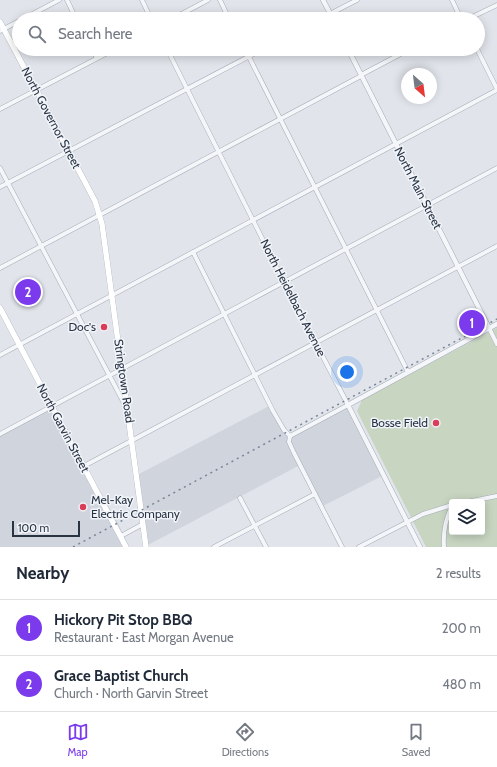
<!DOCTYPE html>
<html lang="en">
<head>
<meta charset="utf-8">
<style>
  body { margin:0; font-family:Cabin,sans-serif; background:#f2f2f3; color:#1f2937 }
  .controls { position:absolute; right:12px; bottom:12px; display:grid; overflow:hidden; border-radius:4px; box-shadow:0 2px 10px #0003 }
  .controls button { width:36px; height:36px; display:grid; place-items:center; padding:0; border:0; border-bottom:1px solid #e0e1e3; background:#fff; color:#1f2937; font:20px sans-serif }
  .compass { position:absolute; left:401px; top:68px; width:36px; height:36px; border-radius:50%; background:#fff; box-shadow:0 2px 10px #0003; rotate:152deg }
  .scale { position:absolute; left:12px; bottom:10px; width:68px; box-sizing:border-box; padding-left:4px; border:2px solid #283344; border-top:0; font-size:11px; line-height:14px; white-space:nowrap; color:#283344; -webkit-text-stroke:3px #f1f4f8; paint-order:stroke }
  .you { position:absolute; left:347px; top:372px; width:14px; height:14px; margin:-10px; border:3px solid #fff; border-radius:50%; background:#1a73e8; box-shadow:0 0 0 6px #1a73e833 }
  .badge { display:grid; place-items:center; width:26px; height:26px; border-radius:50%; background:#7c3aed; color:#fff; font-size:13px; font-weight:700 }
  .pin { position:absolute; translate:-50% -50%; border:2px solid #fff; box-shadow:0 1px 4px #0006 }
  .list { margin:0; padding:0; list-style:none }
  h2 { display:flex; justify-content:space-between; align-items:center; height:52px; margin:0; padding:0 16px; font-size:17px }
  h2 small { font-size:13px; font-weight:400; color:#747a83 }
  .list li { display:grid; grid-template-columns:26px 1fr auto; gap:12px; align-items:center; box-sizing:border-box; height:56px; padding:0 16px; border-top:1px solid #e0e1e3 }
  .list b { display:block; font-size:15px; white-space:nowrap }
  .list p { margin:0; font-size:13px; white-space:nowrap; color:#747a83 }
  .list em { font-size:13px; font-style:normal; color:#747a83 }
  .icon { flex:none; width:22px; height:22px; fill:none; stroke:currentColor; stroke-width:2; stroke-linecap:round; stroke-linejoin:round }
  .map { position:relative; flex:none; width:497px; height:547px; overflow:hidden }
  .search { position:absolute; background:#fff; box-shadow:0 2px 10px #0003; left:12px; right:12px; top:12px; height:44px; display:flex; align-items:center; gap:10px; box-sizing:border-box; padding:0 14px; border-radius:22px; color:#747a83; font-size:15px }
  .sheet { height:164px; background:#fff }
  nav { display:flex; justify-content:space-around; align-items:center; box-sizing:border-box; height:56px; border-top:1px solid #e0e1e3; background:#fff; font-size:11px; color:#747a83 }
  nav a { display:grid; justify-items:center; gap:2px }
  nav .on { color:#7c3aed }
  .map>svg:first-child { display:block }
  .built { fill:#cfd4dd }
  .green { fill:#c7d5c1; fill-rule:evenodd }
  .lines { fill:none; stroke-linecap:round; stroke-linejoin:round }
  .minor-casing { stroke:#a6acb6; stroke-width:5 }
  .tertiary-casing { stroke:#a6acb6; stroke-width:5.5 }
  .secondary-casing { stroke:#a6acb6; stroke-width:6 }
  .minor { stroke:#f4f6f9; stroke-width:4 }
  .tertiary { stroke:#f4f6f9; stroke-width:4.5 }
  .secondary { stroke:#fff; stroke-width:5.5 }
  .rail { stroke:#798496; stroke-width:1.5; stroke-dasharray:2 4; stroke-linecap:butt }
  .poi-dot { fill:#d93d58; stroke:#f1f4f8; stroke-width:1.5 }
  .labels { text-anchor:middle; stroke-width:3; stroke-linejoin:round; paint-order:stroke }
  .street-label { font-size:12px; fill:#283344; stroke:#f1f4f8 }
  .poi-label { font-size:12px; fill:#283344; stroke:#f1f4f8; text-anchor:end }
</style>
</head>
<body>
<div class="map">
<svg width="497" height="547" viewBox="0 0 497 547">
  <rect width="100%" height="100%" fill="#e1e5eb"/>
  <g class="built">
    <path d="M 271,405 L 290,436 L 348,405 L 384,475 L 321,507 L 300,465 L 146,546 L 137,475 Z"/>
    <path d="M 52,406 L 118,523 L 129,547 L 0,547 L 0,434 Z"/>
  </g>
  <path class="green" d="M 497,328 L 497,547 L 426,547 L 357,411 L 362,400 ZM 452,502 L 482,502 L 482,532 L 452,532 Z"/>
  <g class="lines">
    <defs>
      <g id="minor">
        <path d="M 67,0 L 76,19"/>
        <path d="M 142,0 L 151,19"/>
        <path d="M 220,0 L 229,19"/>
        <path d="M 452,0 L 461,19"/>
        <path d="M 23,19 L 59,0"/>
        <path d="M 172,19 L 208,0"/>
        <path d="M 320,19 L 357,0"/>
        <path d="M 468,19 L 497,5"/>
        <path d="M 0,31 L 19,21"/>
        <path d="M 92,49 L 97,58"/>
        <path d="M 167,49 L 284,282 L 348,405 L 290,436"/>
        <path d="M 245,49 L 408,372"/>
        <path d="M 477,49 L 497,89"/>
        <path d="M 361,75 L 410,49"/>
        <path d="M 0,109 L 115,49"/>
        <path d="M 0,168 L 125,405"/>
        <path d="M 0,187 L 263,49"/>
        <path d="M 193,252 L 273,411 L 284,430 L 290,436"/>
        <path d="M 0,268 L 361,76"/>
        <path d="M 489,328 L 497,344"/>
        <path d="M 0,355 L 497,90"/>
        <path d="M 0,434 L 497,168"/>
        <path d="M 290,436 L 289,442 L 294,453 L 342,547"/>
        <path d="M 84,466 L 497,246"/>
        <path d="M 240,498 L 266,547"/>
        <path d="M 467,502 L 497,496"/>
        <path d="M 121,536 L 143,524"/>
        <path d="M 214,547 L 315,494"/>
        <path d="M 359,547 L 423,514 L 452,505"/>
        <path d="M 444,547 C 443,533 446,518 452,506"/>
      </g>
      <g id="tertiary">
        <path d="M 323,0 L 333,19"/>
        <path d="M 348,49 L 489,328"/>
        <path d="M 420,547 L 348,405 L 497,324"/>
      </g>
      <g id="secondary">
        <path d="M 0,22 L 95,201 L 102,224 L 146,547"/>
        <path d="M 0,308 L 126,547"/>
      </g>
    </defs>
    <use href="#minor" class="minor-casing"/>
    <use href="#tertiary" class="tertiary-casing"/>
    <use href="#secondary" class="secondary-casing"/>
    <use href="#minor" class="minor"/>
    <use href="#tertiary" class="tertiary"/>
    <use href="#secondary" class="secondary"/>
    <path class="rail" d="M 73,547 L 497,319"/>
  </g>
  <g class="poi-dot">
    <circle cx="104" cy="327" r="4"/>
    <circle cx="436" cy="423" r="4"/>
    <circle cx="83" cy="507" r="4"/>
  </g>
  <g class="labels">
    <g class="street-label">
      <text transform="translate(51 118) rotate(62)" y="4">North Governor Street</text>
      <text transform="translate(418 188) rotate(63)" y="4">North Main Street</text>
      <text transform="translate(293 298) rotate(63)" y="4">North Heidelbach Avenue</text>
      <text transform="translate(124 381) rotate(82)" y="4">Stringtown Road</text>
      <text transform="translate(63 428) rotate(62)" y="4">North Garvin Street</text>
    </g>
    <g class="poi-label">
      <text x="96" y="331">Doc's</text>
      <text x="428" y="427">Bosse Field</text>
      <text x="91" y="504" text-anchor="start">Mel-Kay<tspan x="91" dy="14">Electric Company</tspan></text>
    </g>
  </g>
</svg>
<div class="controls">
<button><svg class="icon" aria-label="layers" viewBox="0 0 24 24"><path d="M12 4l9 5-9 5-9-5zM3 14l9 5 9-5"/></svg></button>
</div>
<svg class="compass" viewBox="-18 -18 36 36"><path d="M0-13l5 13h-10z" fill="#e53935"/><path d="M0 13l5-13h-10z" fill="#747a83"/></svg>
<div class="scale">100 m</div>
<div class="you"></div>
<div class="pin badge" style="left:472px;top:323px">1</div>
<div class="pin badge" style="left:28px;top:292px">2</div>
<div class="search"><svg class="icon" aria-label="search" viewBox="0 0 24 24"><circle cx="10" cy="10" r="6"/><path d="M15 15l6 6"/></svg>Search here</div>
</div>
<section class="sheet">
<h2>Nearby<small>2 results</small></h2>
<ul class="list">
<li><span class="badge">1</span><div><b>Hickory Pit Stop BBQ</b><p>Restaurant · East Morgan Avenue</p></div><em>200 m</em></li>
<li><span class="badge">2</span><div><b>Grace Baptist Church</b><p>Church · North Garvin Street</p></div><em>480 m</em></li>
</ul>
</section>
<nav>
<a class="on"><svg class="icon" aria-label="map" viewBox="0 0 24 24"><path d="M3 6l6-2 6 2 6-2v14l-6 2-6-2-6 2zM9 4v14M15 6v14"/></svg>Map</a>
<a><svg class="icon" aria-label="directions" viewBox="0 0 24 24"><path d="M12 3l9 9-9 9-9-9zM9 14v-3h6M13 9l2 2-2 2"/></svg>Directions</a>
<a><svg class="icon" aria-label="saved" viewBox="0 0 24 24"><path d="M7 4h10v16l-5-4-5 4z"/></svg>Saved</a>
</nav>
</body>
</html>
